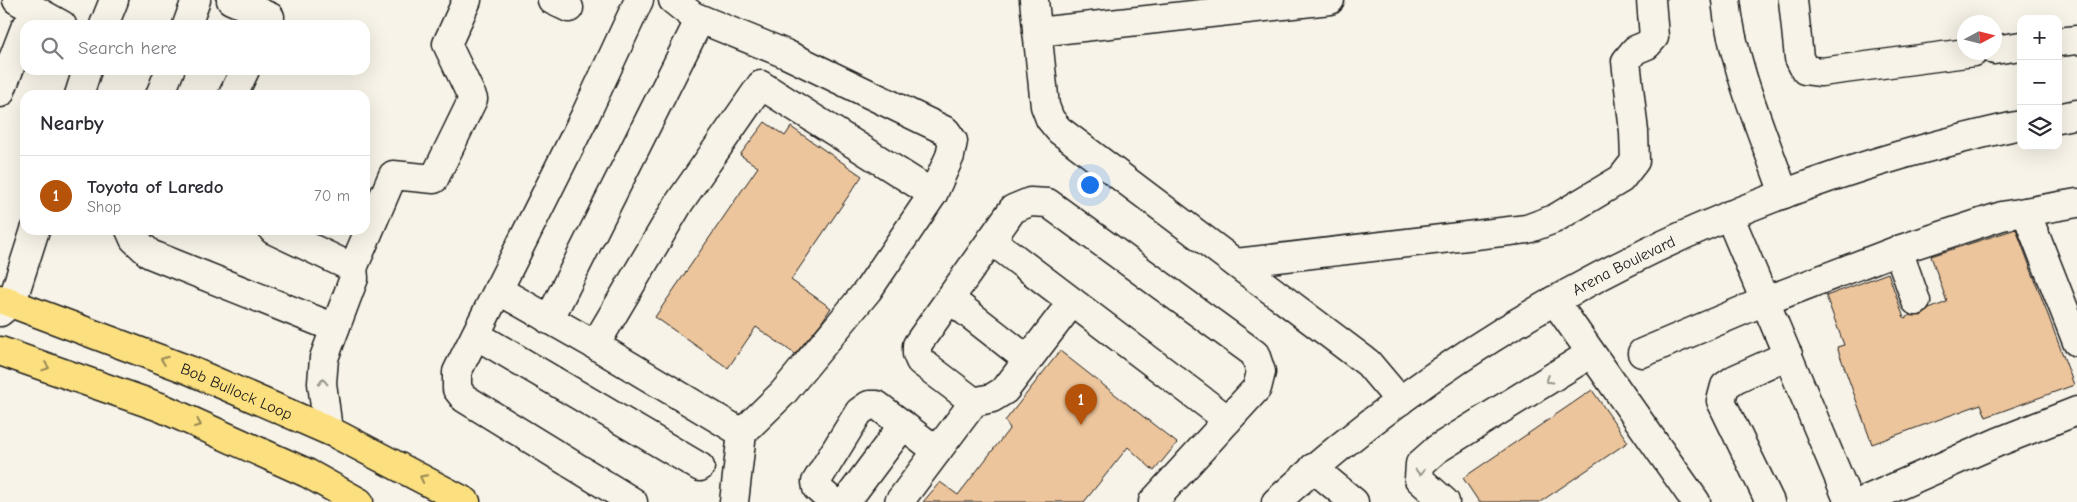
<!DOCTYPE html>
<html lang="en">
<head>
<meta charset="utf-8">
<style>
  body { margin:0; font-family:"Comic Neue",sans-serif; background:#f7f7f7; color:#2b2b33 }
  .controls { position:absolute; right:15px; top:15px; display:grid; overflow:hidden; border-radius:10px; box-shadow:0 5px 20px #0002 }
  .controls button { width:45px; height:45px; display:grid; place-items:center; padding:0; border:0; border-bottom:1px solid #e1e1e2; background:#fff; color:#2b2b33; font:25px sans-serif }
  .compass { position:absolute; left:1957px; top:15px; width:45px; height:45px; border-radius:50%; background:#fff; box-shadow:0 5px 20px #0002; rotate:83deg }
  .you { position:absolute; left:1089px; top:184px; width:18px; height:18px; margin:-12px; border:4px solid #fff; border-radius:50%; background:#1a73e8; box-shadow:0 0 0 8px #1a73e833 }
  .badge { display:grid; place-items:center; width:32px; height:32px; border-radius:50%; background:#b45309; color:#fff; font-size:16px; font-weight:700 }
  .pin { position:absolute; translate:-50% -41px; filter:drop-shadow(0 1px 2px #0008) }
  .pin::after { content:''; position:absolute; top:26px; width:18px; height:15px; background:inherit; clip-path:polygon(0 0,100% 0,50% 100%) }
  .list { margin:0; padding:0; list-style:none }
  h2 { display:flex; justify-content:space-between; align-items:center; height:65px; margin:0; padding:0 20px; font-size:21px }
  h2 small { font-size:16px; font-weight:400; color:#7c7c81 }
  .list li { display:grid; grid-template-columns:32px 1fr auto; gap:15px; align-items:center; box-sizing:border-box; height:80px; padding:0 20px; border-top:1px solid #e1e1e2 }
  .list b { display:block; font-size:19px; white-space:nowrap }
  .list p { margin:0; font-size:16px; white-space:nowrap; color:#7c7c81 }
  .list em { font-size:16px; font-style:normal; color:#7c7c81 }
  .icon { flex:none; width:28px; height:28px; fill:none; stroke:currentColor; stroke-width:2; stroke-linecap:round; stroke-linejoin:round }
  .map { position:relative; flex:none; width:2077px; height:502px; overflow:hidden }
  .search { position:absolute; background:#fff; box-shadow:0 5px 20px #0002; left:20px; top:20px; width:350px; height:55px; display:flex; align-items:center; gap:12px; box-sizing:border-box; padding:0 18px; border-radius:15px; color:#7c7c81; font-size:19px }
  .panel { position:absolute; background:#fff; box-shadow:0 5px 20px #0002; left:20px; top:90px; width:350px; height:145px; border-radius:15px }
  .map>svg:first-child { display:block }
  .building { fill:#ecc59c; stroke:#1c1c1c }
  .lines { fill:none; stroke-linecap:round; stroke-linejoin:round }
  .minor-casing { stroke:#1c1c1c; stroke-width:31 }
  .highway-casing { stroke:#1c1c1c; stroke-width:31 }
  .minor { stroke:#f7f3e8; stroke-width:28 }
  .highway { stroke:#fce080; stroke-width:28 }
  .oneway { stroke:#978853 }
  .oneway2 { stroke:#94928c }
  .labels { text-anchor:middle; stroke-width:5; stroke-linejoin:round; paint-order:stroke }
  .street-label { font-size:16px; fill:#1c1c1c; stroke:#f7f3e8 }
</style>
</head>
<body>
<div class="map">
<svg width="2077" height="502" viewBox="0 0 2077 502">
  <rect width="100%" height="100%" fill="#f7f3e8"/>
  <filter id="ink" filterUnits="userSpaceOnUse"><feTurbulence type="fractalNoise" baseFrequency=".02" numOctaves="2"/><feDisplacementMap in="SourceGraphic" scale="10" xChannelSelector="R" yChannelSelector="G"/><feConvolveMatrix kernelMatrix="1 2 1 2 8 2 1 2 1" color-interpolation-filters="sRGB"/></filter>
  <g filter="url(#ink)">
    <g class="building">
      <path d="M 765,122 L 785,136 L 791,127 L 862,176 L 791,280 L 831,308 L 821,323 L 795,354 L 756,327 L 728,368 L 655,317 L 758,167 L 740,155 Z"/>
      <path d="M 2016,229 L 2074,385 L 1986,417 L 1981,404 L 1872,444 L 1837,347 L 1844,345 L 1826,296 L 1888,273 L 1904,318 L 1911,315 L 1921,316 L 1929,309 L 1947,302 L 1931,256 Z"/>
      <path d="M 1060,351 L 1177,443 L 1154,471 L 1128,447 L 1084,502 L 923,502 L 940,482 L 958,495 L 1010,428 L 1005,421 Z"/>
      <path d="M 1592,390 L 1628,442 L 1540,502 L 1479,502 L 1463,478 Z"/>
    </g>
    <g class="lines">
      <defs>
        <g id="minor">
          <path d="M 17,0 L 62,25"/>
          <path d="M 231,0 L 270,17"/>
          <path d="M 552,0 L 569,8"/>
          <path d="M 673,0 L 693,16 L 786,54 L 946,131 L 953,141 L 950,156 L 933,194 L 761,85 L 679,203 L 595,345 L 742,433 L 734,502"/>
          <path d="M 1034,0 L 1045,106 L 1050,119 L 1059,130 L 1368,363 L 1400,401"/>
          <path d="M 1726,0 C 1732,64 1763,133 1784,194"/>
          <path d="M 1793,0 L 1799,58 L 1805,70 L 1821,72 L 1974,52"/>
          <path d="M 104,25 L 114,0"/>
          <path d="M 187,25 L 196,0"/>
          <path d="M 1037,32 L 1330,0"/>
          <path d="M 2058,42 L 2077,40"/>
          <path d="M 1994,50 L 2021,46"/>
          <path d="M 0,93 L 25,28"/>
          <path d="M 79,95 L 87,70"/>
          <path d="M 160,95 L 170,70"/>
          <path d="M 233,95 L 245,70"/>
          <path d="M 2058,118 L 2077,114"/>
          <path d="M 2026,212 L 2077,342"/>
          <path d="M 1729,215 L 1849,502"/>
          <path d="M 130,230 L 134,239 L 150,254 L 335,328"/>
          <path d="M 273,230 L 353,268 L 354,278 L 324,358 L 322,383 L 328,430"/>
          <path d="M 991,240 L 1228,420"/>
          <path d="M 1898,250 L 1916,301"/>
          <path d="M 1236,263 L 1527,229 L 1554,219 L 1621,179 L 1635,161 L 1634,132 L 1626,61 L 1635,50 L 1647,45 L 1654,37 L 1651,0"/>
          <path d="M 353,268 L 393,175 L 434,179 L 473,99 L 447,44 L 467,0"/>
          <path d="M 498,290 L 595,345"/>
          <path d="M 950,299 L 1028,360"/>
          <path d="M 1554,300 L 1696,502"/>
          <path d="M 0,312 L 12,302 L 35,230"/>
          <path d="M 549,320 L 700,19"/>
          <path d="M 476,335 L 700,467"/>
          <path d="M 1642,353 L 1765,301 L 1898,250 L 2002,216 L 2077,203"/>
          <path d="M 974,402 L 920,361 L 917,354 L 917,345 L 1013,209 L 1030,202 L 1048,203 L 1255,354 L 1261,372 L 1257,388 L 1153,502"/>
          <path d="M 742,433 L 783,393 L 868,290 L 933,194"/>
          <path d="M 1313,468 L 1354,502"/>
          <path d="M 633,502 L 464,398 L 457,389 L 457,372 L 585,116 L 639,0"/>
          <path d="M 833,502 L 817,488 L 816,482 L 859,412 L 869,405 L 877,405 L 937,451"/>
          <path d="M 843,502 L 848,499 L 903,425"/>
          <path d="M 899,502 L 974,402 L 992,398 L 1005,390 L 1072,302"/>
          <path id="s1" d="M 1276,502 C 1454,340 1670,222 1901,155 C 1941,144 1980,133 2021,125"/>
          <path d="M 1445,502 L 1419,479 L 1420,464 L 1437,449 L 1590,354"/>
          <path d="M 1770,502 L 1721,401 L 1725,386 L 1735,379 L 1788,355"/>
          <path d="M 1861,502 L 1998,442 L 2077,411"/>
        </g>
        <g id="highway">
          <path id="s2" d="M 0,299 L 189,370 L 336,434 L 466,502"/>
          <path d="M 0,351 L 160,407 L 307,473 L 359,502"/>
        </g>
      </defs>
      <use href="#minor" class="minor-casing"/>
      <use href="#highway" class="highway-casing"/>
      <use href="#minor" class="minor"/>
      <use href="#highway" class="highway"/>
    </g>
    <defs><path id="oneway-chevron" d="M-2-3.5L2.5 0L-2 3.5" fill="none" stroke-width="1.6" stroke-linecap="round" stroke-linejoin="round" transform="scale(1.25)"/></defs>
    <g class="oneway">
      <use href="#oneway-chevron" transform="translate(164 360) rotate(-159)"/>
      <use href="#oneway-chevron" transform="translate(46 367) rotate(19)"/>
      <use href="#oneway-chevron" transform="translate(198 424) rotate(24)"/>
      <use href="#oneway-chevron" transform="translate(423 478) rotate(-153)"/>
    </g>
    <g class="oneway2">
      <use href="#oneway-chevron" transform="translate(1549 380) rotate(148)"/>
      <use href="#oneway-chevron" transform="translate(323 382) rotate(-91)"/>
      <use href="#oneway-chevron" transform="translate(1420 472) rotate(90)"/>
    </g>
  </g>
  <g class="labels">
    <g class="street-label">
      <text dy="6" stroke="none"><textPath href="#s1" startOffset="422">Arena Boulevard</textPath></text>
      <text dy="6" stroke="none"><textPath href="#s2" startOffset="254">Bob Bullock Loop</textPath></text>
    </g>
  </g>
</svg>
<div class="controls">
<button>+</button>
<button>−</button>
<button><svg class="icon" aria-label="layers" viewBox="0 0 24 24"><path d="M12 4l9 5-9 5-9-5zM3 14l9 5 9-5"/></svg></button>
</div>
<svg class="compass" viewBox="-18 -18 36 36"><path d="M0-13l5 13h-10z" fill="#e53935"/><path d="M0 13l5-13h-10z" fill="#7c7c81"/></svg>
<div class="you"></div>
<div class="pin badge" style="left:1081px;top:425px">1</div>
<div class="search"><svg class="icon" aria-label="search" viewBox="0 0 24 24"><circle cx="10" cy="10" r="6"/><path d="M15 15l6 6"/></svg>Search here</div>
<section class="panel">
<h2>Nearby<small></small></h2>
<ul class="list">
<li><span class="badge">1</span><div><b>Toyota of Laredo</b><p>Shop</p></div><em>70 m</em></li>
</ul>
</section>
</div>
</body>
</html>
